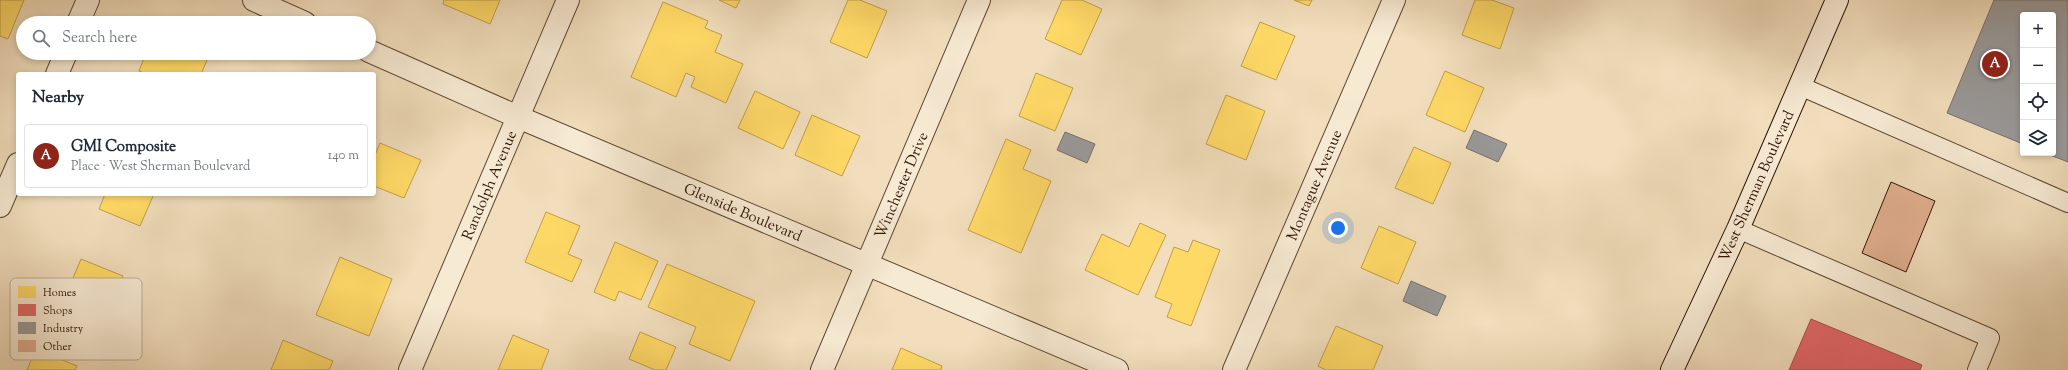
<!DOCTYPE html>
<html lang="en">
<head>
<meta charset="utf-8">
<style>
  body { margin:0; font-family:"Sorts Mill Goudy",serif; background:#f6f6f7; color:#1f2937 }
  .controls { position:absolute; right:12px; top:12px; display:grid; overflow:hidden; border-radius:4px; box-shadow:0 2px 6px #0003 }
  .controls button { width:36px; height:36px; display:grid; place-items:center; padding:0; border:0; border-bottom:1px solid #e0e1e3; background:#fff; color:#1f2937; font:20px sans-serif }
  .you { position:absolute; left:1338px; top:228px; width:14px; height:14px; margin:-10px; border:3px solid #fff; border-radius:50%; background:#1a73e8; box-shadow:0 0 0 6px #1a73e833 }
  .badge { display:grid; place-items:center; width:26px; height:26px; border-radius:50%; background:#8f2418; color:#fff; font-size:13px; font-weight:700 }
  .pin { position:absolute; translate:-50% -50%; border:2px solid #fff; box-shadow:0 1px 4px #0006 }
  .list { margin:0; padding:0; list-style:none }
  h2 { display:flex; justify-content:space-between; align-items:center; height:52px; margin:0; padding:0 16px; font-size:17px }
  h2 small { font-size:13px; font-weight:400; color:#747a83 }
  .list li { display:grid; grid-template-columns:26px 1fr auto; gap:12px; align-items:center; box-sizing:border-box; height:64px; margin:0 8px 8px; padding:0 8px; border:1px solid #e0e1e3; border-radius:4px }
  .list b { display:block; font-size:15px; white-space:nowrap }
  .list p { margin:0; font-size:13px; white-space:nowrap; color:#747a83 }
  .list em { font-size:13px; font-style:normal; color:#747a83 }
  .icon { flex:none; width:22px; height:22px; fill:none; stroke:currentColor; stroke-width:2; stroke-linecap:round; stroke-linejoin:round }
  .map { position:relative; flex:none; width:2068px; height:370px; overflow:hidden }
  .search { position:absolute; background:#fff; box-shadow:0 2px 6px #0003; left:16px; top:16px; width:360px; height:44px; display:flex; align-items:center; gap:10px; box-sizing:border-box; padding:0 14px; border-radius:22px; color:#747a83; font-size:15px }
  .panel { position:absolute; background:#fff; box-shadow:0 2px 6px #0003; left:16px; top:72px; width:360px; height:124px; border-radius:4px }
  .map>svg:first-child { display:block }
  .homes { fill:#ffd966; stroke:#c09e49 }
  .shops { fill:#e06666; stroke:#ab4d49 }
  .industry { fill:#999; stroke:#79716d }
  .building { fill:#e1ae8e; stroke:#2e1305 }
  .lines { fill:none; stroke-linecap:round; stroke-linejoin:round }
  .lane-casing { stroke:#5f4633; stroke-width:20 }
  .street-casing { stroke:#5f4633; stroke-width:24 }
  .secondary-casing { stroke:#2e1305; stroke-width:24 }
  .lane { stroke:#f7ead3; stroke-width:18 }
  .street { stroke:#f7ead3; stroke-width:22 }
  .secondary { stroke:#f7ead3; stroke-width:22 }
  .labels { text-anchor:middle; stroke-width:4; stroke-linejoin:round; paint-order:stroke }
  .street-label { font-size:15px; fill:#2e1305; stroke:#f7ead3 }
  .key { fill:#f7ead3; stroke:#bbaa95; stroke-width:1 }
  .key-label { font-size:11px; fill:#2e1305 }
</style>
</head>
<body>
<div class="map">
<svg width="2068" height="370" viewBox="0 0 2068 370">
  <rect width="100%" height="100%" fill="#f2debc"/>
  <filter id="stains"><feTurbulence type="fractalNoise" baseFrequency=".005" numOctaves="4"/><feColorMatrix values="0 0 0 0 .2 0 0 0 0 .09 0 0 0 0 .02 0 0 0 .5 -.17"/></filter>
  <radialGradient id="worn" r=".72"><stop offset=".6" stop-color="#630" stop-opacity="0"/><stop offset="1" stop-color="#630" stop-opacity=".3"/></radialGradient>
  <g class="homes">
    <path d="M 0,0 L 24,0 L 8,39 L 0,36 Z"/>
    <path d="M 444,0 L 500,0 L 490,24 L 443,4 Z"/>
    <path d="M 719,0 L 740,0 L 736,8 Z"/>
    <path d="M 848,0 L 860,0 L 887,11 L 867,58 L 830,42 Z"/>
    <path d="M 1062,0 L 1082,0 L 1102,9 L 1081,55 L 1045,39 Z"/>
    <path d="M 1294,0 L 1312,0 L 1309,6 Z"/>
    <path d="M 1475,0 L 1492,0 L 1514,8 L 1500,49 L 1462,35 Z"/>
    <path d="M 663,2 L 708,21 L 705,28 L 722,35 L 715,52 L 743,64 L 726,103 L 691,87 L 695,77 L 686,73 L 676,97 L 631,77 Z"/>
    <path d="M 1260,22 L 1295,36 L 1276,80 L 1241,66 Z"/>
    <path d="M 146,53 L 195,53 L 208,58 L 201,74 L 146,74 L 139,71 Z"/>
    <path d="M 1445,71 L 1484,88 L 1465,132 L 1426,115 Z"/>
    <path d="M 1036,73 L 1073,88 L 1055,131 L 1019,116 Z"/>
    <path d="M 755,91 L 800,112 L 783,149 L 738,128 Z"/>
    <path d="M 1226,95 L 1265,111 L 1246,160 L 1206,144 Z"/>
    <path d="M 812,115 L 860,136 L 842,176 L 795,155 Z"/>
    <path d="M 1006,139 L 1031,150 L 1023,169 L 1051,181 L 1021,253 L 968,230 Z"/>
    <path d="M 380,143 L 421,160 L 404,198 L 374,186 L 374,157 Z"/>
    <path d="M 1414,147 L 1451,163 L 1433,204 L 1395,188 Z"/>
    <path d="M 105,194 L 154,194 L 140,226 L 99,209 Z"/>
    <path d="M 546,212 L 580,226 L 568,254 L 582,260 L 572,282 L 525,262 Z"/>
    <path d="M 1140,223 L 1166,235 L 1138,295 L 1085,270 L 1102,234 L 1129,247 Z"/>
    <path d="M 1379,226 L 1416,242 L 1398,284 L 1361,268 Z"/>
    <path d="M 1193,240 L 1220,250 L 1191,326 L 1167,317 L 1172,304 L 1155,297 L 1174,247 L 1188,252 Z"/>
    <path d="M 615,242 L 658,261 L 641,300 L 619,291 L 615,301 L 594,292 Z"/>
    <path d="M 340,257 L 392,279 L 369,336 L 316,315 Z"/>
    <path d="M 81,259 L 123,276 L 107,314 L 65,297 Z"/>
    <path d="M 667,264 L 755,301 L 730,361 L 689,344 L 696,327 L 648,307 Z"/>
    <path d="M 1336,326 L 1383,346 L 1373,370 L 1326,370 L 1318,366 Z"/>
    <path d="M 640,332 L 676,347 L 666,370 L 655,370 L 629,359 Z"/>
    <path d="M 513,335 L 549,350 L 541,370 L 498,370 Z"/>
    <path d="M 283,340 L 333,361 L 329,370 L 271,370 Z"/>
    <path d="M 901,348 L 942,366 L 941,370 L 892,370 Z"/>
    <path d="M 36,349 L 77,366 L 75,370 L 27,370 Z"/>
  </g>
  <path class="shops" d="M 1811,319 L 1922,365 L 1920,370 L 1789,370 Z"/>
  <g class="industry">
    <path d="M 1994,0 L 2068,0 L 2068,162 L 2045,153 L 2053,153 L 2053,15 L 2023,15 L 2023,144 L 1947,113 Z"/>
    <path d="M 1474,130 L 1507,144 L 1498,162 L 1466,148 Z"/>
    <path d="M 1065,132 L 1095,144 L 1087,163 L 1057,150 Z"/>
    <path d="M 1411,281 L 1446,296 L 1437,316 L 1403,301 Z"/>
  </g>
  <path class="building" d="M 1891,182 L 1935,201 L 1906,272 L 1862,253 Z"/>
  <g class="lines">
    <defs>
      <g id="lane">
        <path d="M 1800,86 L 2068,203"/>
        <path d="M 1738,229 L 1990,338 L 1977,370"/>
      </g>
      <g id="street">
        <path d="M 254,0 L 305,23"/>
        <path d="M 78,23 L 88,0"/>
        <path d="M 369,51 L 518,117 L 1117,370"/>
        <path d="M 57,74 L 66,53"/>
        <path d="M 0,206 L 18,164"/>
        <path d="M 410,370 L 568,0"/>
        <path d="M 822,370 L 979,0"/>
        <path d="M 1234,370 L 1394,0"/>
      </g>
      <path id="secondary" d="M 1672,370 L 1738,229 L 1837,0"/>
    </defs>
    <use href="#lane" class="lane-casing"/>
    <use href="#street" class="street-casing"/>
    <use href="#secondary" class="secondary-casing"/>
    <use href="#lane" class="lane"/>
    <use href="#street" class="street"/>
    <use href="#secondary" class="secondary"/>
  </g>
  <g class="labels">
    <g class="street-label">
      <text transform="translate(489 185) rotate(-67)" y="5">Randolph Avenue</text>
      <text transform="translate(901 185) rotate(-67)" y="5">Winchester Drive</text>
      <text transform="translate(1314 185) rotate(-67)" y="5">Montague Avenue</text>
      <text transform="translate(1756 186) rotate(-66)" y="5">West Sherman Boulevard</text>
      <text transform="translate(743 212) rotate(23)" y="5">Glenside Boulevard</text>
    </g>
  </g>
  <rect x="10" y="278" width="132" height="82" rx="6" class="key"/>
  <rect x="18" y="286" width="18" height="12" fill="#ffd966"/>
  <rect x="18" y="304" width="18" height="12" fill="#e06666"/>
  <rect x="18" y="322" width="18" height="12" fill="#999"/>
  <rect x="18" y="340" width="18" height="12" fill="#e1ae8e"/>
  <g class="key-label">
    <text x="43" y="296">Homes</text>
    <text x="43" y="314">Shops</text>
    <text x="43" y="332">Industry</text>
    <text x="43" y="350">Other</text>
  </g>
  <rect width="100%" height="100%" filter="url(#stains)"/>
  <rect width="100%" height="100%" fill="url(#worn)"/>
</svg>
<div class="controls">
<button>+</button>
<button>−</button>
<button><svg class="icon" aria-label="locate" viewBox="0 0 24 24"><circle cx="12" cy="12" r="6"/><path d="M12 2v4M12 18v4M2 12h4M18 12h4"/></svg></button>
<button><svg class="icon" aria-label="layers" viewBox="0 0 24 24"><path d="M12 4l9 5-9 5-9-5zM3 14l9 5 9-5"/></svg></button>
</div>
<div class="you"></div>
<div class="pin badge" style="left:1995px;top:64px">A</div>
<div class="search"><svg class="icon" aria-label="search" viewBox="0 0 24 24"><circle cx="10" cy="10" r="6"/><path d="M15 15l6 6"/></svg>Search here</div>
<section class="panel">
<h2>Nearby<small></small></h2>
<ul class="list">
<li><span class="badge">A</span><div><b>GMI Composite</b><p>Place · West Sherman Boulevard</p></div><em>140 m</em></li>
</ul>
</section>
</div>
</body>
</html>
